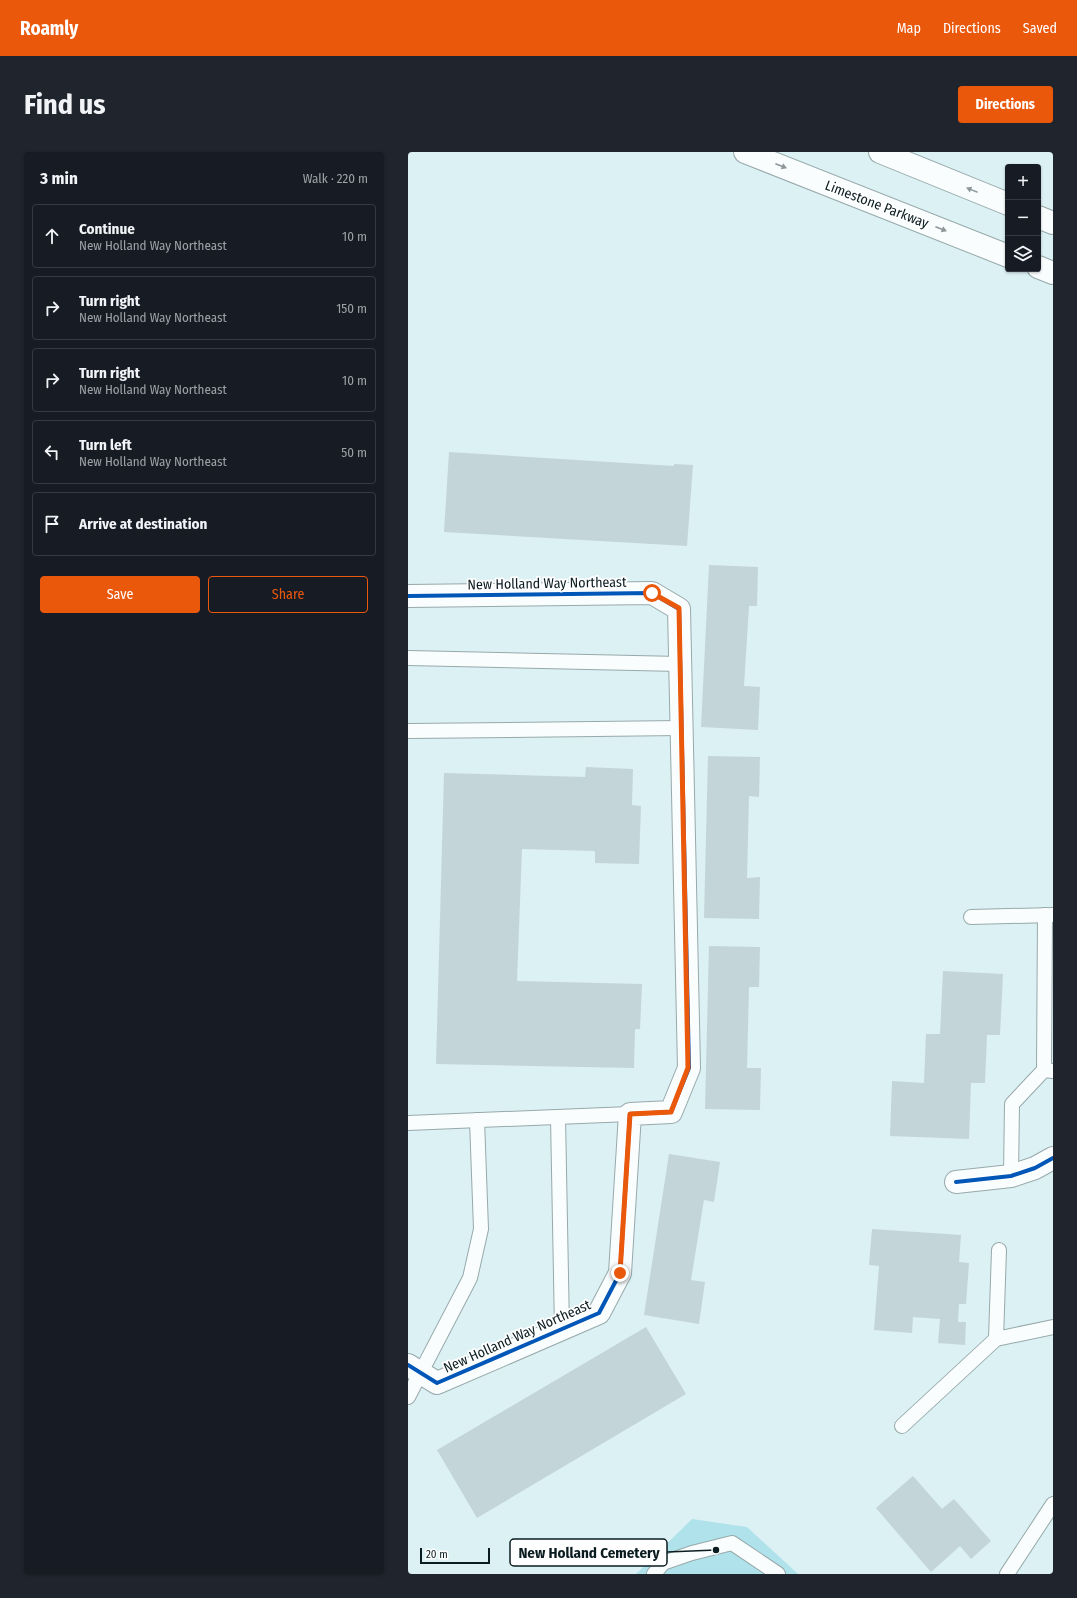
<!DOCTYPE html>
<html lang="en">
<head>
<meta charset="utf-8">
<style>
  body { margin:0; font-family:"Fira Sans Condensed",sans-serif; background:#20242c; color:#f1f3f6 }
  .controls { position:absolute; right:12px; top:12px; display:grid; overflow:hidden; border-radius:4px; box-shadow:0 1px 3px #0004 }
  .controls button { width:36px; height:36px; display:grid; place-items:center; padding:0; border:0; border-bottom:1px solid #363941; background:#171b24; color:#f1f3f6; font:20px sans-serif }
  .scale { position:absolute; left:12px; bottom:10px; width:70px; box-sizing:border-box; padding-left:4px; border:2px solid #0a1c20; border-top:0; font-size:11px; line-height:14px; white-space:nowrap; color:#0a1c20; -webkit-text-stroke:3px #fff; paint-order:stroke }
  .stop { position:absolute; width:12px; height:12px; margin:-9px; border:3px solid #ea580c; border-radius:50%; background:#fff }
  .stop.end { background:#ea580c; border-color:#fff; box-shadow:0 1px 4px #0008 }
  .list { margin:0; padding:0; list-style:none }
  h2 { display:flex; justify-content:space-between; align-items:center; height:52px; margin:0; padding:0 16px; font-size:17px }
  h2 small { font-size:13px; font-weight:400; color:#9ea1a6 }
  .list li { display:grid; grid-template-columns:26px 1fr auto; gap:12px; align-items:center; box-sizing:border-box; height:64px; margin:0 8px 8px; padding:0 8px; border:1px solid #363941; border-radius:4px }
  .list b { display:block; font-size:15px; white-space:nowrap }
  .list p { margin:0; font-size:13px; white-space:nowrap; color:#9ea1a6 }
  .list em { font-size:13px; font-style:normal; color:#9ea1a6 }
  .actions { display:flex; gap:8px; padding:12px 16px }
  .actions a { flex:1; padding:9px 0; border:1px solid #ea580c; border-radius:4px; text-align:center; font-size:14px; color:#ea580c }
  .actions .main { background:#ea580c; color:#fff }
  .icon { flex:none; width:22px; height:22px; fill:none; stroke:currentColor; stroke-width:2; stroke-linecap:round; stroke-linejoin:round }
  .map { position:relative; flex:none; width:645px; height:1422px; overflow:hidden; border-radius:4px }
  header { display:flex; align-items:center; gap:24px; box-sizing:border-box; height:56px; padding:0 20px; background:#ea580c; color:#fff }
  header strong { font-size:19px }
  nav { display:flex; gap:22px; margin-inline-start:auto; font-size:14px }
  .intro { display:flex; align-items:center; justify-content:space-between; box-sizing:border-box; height:96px; padding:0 24px }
  h1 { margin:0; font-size:28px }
  .button { padding:10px 18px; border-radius:4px; background:#ea580c; color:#fff; font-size:14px; font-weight:700 }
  main { display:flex; gap:24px; padding:0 24px }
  aside { flex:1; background:#171b24; border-radius:4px; box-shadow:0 1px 3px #0004 }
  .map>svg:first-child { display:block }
  .green { fill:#afe2eb }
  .building { fill:#c3d5d8 }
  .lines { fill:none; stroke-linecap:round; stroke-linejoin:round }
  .service-casing { stroke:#97a9ab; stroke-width:16 }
  .minor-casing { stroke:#97a9ab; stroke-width:24 }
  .primary-casing { stroke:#97a9ab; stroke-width:24 }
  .service { stroke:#fafdfd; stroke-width:14 }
  .minor { stroke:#fafdfd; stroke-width:22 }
  .primary { stroke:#fafdfd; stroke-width:22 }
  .cycleway-casing { stroke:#fff; stroke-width:6 }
  .cycleway { stroke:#0057b8; stroke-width:4 }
  .oneway { fill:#8e989a }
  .route { stroke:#ea580c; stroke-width:5 }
  .labels { text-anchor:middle; stroke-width:3.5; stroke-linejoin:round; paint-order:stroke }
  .street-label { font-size:14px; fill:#0a1c20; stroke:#fff }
  .leader { fill:none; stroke:#0a1c20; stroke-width:1.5 }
  .callout-dot { fill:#0a1c20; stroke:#fff; stroke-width:1.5 }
  .callout { fill:#fff; stroke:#0a1c20; stroke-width:1.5 }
  .callout-label { font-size:15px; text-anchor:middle; font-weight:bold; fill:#0a1c20 }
</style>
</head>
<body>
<header>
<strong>Roamly</strong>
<nav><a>Map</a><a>Directions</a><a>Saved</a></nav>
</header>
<div class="intro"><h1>Find us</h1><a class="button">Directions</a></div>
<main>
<aside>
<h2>3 min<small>Walk · 220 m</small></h2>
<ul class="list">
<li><svg class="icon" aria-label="ahead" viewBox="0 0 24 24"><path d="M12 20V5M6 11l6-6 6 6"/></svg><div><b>Continue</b><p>New Holland Way Northeast</p></div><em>10 m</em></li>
<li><svg class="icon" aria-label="right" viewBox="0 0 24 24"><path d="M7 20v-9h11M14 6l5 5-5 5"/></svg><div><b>Turn right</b><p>New Holland Way Northeast</p></div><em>150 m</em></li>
<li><svg class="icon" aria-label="right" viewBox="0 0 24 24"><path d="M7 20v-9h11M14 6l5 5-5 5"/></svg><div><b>Turn right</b><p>New Holland Way Northeast</p></div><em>10 m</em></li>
<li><svg class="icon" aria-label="left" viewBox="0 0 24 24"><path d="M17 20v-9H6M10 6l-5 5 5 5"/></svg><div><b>Turn left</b><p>New Holland Way Northeast</p></div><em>50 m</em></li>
<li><svg class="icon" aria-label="arrive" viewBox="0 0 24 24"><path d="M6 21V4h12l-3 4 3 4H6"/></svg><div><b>Arrive at destination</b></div></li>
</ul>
<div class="actions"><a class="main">Save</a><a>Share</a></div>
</aside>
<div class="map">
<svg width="645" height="1422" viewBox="0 0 645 1422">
  <rect width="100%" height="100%" fill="#dcf1f4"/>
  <path class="green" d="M 284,1367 L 339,1375 L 390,1422 L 228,1422 Z"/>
  <g class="building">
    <path d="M 41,300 L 266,314 L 266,312 L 285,313 L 279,394 L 36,380 Z"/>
    <path d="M 301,413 L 350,415 L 349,454 L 341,454 L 336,534 L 352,535 L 350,578 L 293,575 Z"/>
    <path d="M 300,604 L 352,605 L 351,645 L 341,644 L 339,726 L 352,725 L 351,767 L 296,766 Z"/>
    <path d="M 178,615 L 225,617 L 224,653 L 233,654 L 231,712 L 187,711 L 187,699 L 114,697 L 109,829 L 234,832 L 232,877 L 227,877 L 226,916 L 28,912 L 36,621 L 177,625 Z"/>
    <path d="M 301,794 L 352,795 L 351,835 L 341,835 L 339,916 L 353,916 L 352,958 L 297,957 Z"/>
    <path d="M 535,819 L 595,822 L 592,883 L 579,883 L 577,931 L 563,931 L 561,987 L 482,984 L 484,929 L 516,931 L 518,882 L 532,882 Z"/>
    <path d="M 261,1002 L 312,1010 L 306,1050 L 296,1048 L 283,1128 L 297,1130 L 291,1172 L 236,1163 Z"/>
    <path d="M 464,1077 L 553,1083 L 551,1110 L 561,1111 L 558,1152 L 551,1152 L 550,1170 L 558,1170 L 557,1193 L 530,1191 L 532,1167 L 505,1165 L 504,1181 L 466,1178 L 471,1114 L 461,1113 Z"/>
    <path d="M 238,1175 L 278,1242 L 69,1366 L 29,1298 Z"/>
    <path d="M 505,1324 L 534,1357 L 546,1347 L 583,1389 L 563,1407 L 552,1394 L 523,1420 L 468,1356 Z"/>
  </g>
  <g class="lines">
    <defs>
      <g id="service">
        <path d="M 0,506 L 272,512"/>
        <path d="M 0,579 L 273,576"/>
        <path d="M 563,765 L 645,763"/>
        <path d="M 636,918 L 637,763"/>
        <path d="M 150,965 L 154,1177"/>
        <path d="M 0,971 L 222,962"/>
        <path d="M 603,1024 L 604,952 L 636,918 L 645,919"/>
        <path d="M 591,1098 L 588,1187 L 645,1175"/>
        <path d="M 0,1245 L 62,1126 L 73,1077 L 69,968"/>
        <path d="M 494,1274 L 588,1187"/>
        <path d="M 246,1422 L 255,1411 L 284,1401 L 324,1391 L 370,1422"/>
        <path d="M 599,1422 L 645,1352"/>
      </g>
      <g id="minor">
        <path d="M 0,444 L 244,441 L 271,457 L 281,916 L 263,960 L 222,962 L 212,1121 L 191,1161 L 29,1231 L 0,1213"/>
        <path d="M 548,1030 L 603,1024 L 627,1016 L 645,1006"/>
      </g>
      <g id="primary">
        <path d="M 337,0 L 600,104"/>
        <path d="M 472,0 L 600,52"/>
        <path d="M 630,65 L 645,71"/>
        <path d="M 630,115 L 645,121"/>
      </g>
    </defs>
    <use href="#service" class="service-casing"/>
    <use href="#minor" class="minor-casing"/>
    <use href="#primary" class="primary-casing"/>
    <use href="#service" class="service"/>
    <use href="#minor" class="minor"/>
    <use href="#primary" class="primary"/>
    <defs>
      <g id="cycleway">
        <path d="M 0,444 L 244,441 L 271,457 L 281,916 L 263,960 L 222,962 L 212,1121 L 191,1161 L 29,1231 L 0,1213"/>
        <path d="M 548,1030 L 603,1024 L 627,1016 L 645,1006"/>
      </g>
    </defs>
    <use href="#cycleway" class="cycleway-casing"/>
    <use href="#cycleway" class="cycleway"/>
  </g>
  <defs><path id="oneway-solid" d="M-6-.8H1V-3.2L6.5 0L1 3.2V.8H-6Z"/></defs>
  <g class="oneway">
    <use href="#oneway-solid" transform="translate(373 14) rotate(21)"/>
    <use href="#oneway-solid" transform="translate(564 38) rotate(-158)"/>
    <use href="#oneway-solid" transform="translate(533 77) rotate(21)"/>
  </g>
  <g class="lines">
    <path class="route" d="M 212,1121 L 222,962 L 263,960 L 280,916 L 271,456 L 244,441"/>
  </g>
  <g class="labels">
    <g class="street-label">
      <text transform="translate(469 52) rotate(21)" y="5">Limestone Parkway</text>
      <text transform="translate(139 431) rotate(-1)" y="5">New Holland Way Northeast</text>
      <text transform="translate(109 1184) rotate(-24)" y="5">New Holland Way Northeast</text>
    </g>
  </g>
  <path class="leader" d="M308 1398L259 1400"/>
  <circle class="callout-dot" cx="308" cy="1398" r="4"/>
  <rect class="callout" x="102" y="1387" width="157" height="27" rx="4"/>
  <g class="callout-label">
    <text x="181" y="1406">New Holland Cemetery</text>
  </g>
</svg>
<div class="controls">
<button>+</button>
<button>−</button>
<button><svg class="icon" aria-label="layers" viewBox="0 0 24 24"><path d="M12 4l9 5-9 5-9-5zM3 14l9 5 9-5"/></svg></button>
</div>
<div class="scale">20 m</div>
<div class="stop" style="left:244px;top:441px"></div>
<div class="stop end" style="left:212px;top:1121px"></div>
</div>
</main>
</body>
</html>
